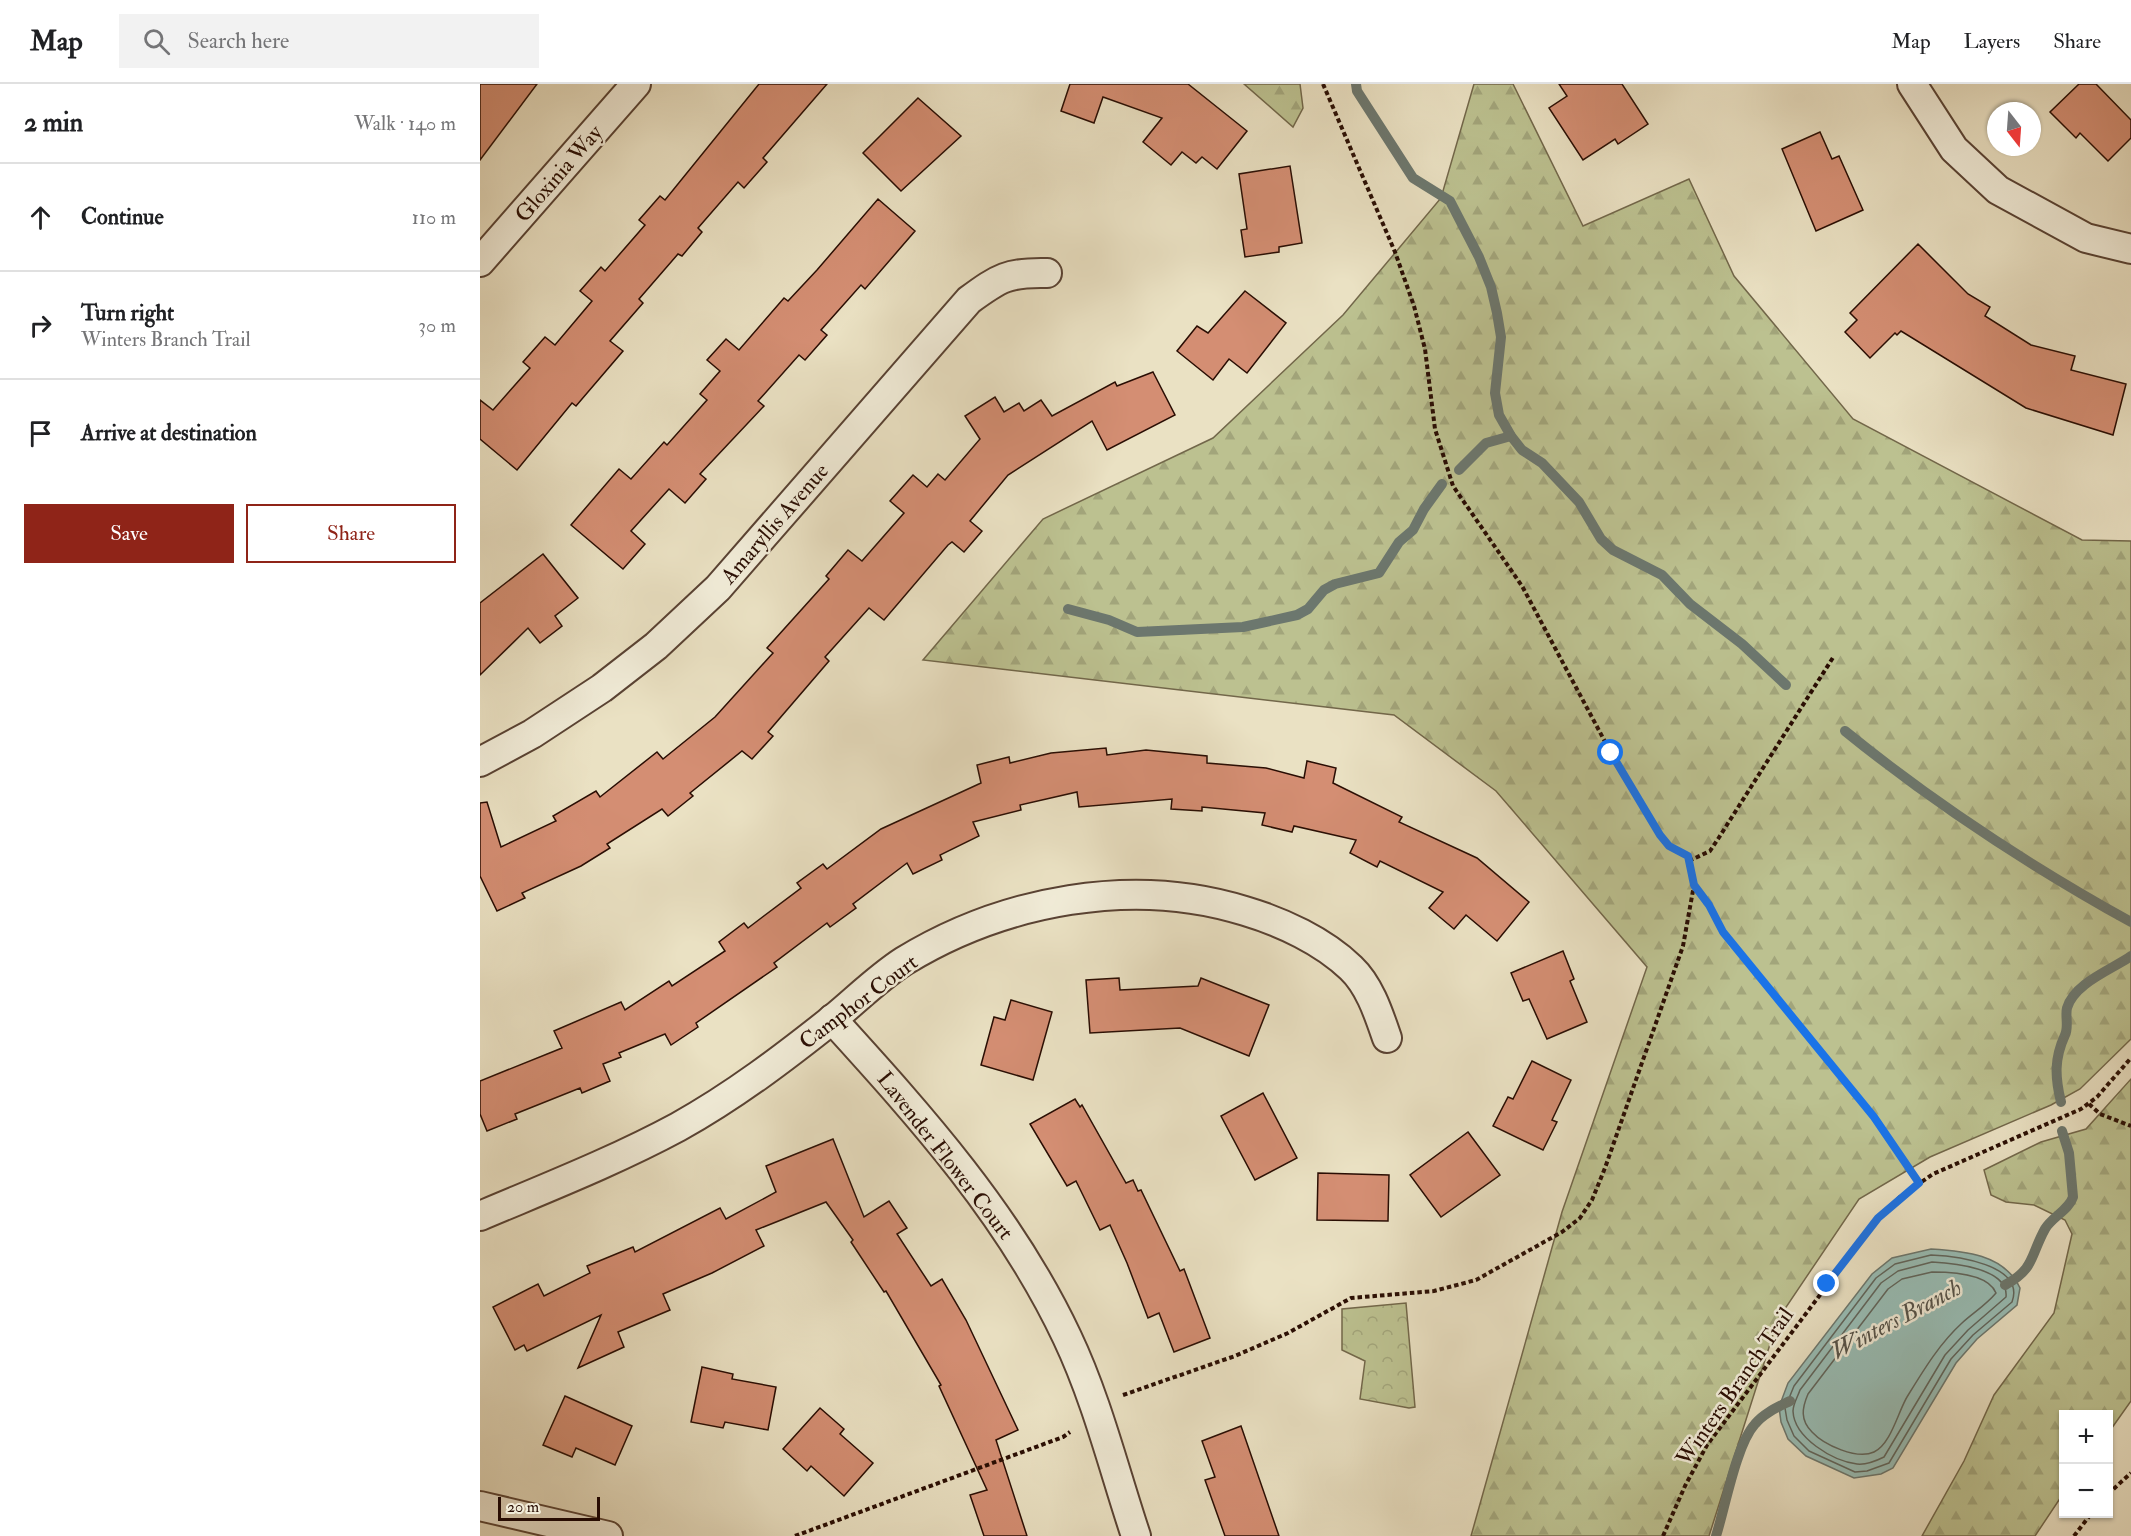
<!DOCTYPE html>
<html lang="en">
<head>
<meta charset="utf-8">
<style>
  body { margin:0; font-family:"IM FELL Double Pica",serif; background:#f2f2f2; color:#202124 }
  .controls { position:absolute; right:18px; bottom:18px; display:grid; overflow:hidden; border-radius:0px; box-shadow:0 2px 4px #0004 }
  .controls button { width:54px; height:54px; display:grid; place-items:center; padding:0; border:0; border-bottom:2px solid #e0e0e0; background:#fff; color:#202124; font:30px sans-serif }
  .compass { position:absolute; left:1507px; top:18px; width:54px; height:54px; border-radius:50%; background:#fff; box-shadow:0 2px 4px #0004; rotate:163deg }
  .scale { position:absolute; left:18px; bottom:15px; width:102px; box-sizing:border-box; padding-left:6px; border:3px solid #290d03; border-top:0; font-size:16px; line-height:21px; white-space:nowrap; color:#290d03; -webkit-text-stroke:4px #f1ecd8; paint-order:stroke }
  .stop { position:absolute; width:18px; height:18px; margin:-14px; border:4px solid #1a73e8; border-radius:50%; background:#fff }
  .stop.end { background:#1a73e8; border-color:#fff; box-shadow:0 2px 6px #0008 }
  .list { margin:0; padding:0; list-style:none }
  h2 { display:flex; justify-content:space-between; align-items:center; height:78px; margin:0; padding:0 24px; font-size:26px }
  h2 small { font-size:20px; font-weight:400; color:#757577 }
  .list li { display:grid; grid-template-columns:39px 1fr auto; gap:18px; align-items:center; box-sizing:border-box; height:108px; padding:0 24px; border-top:2px solid #e0e0e0 }
  .list b { display:block; font-size:22px; white-space:nowrap }
  .list p { margin:0; font-size:20px; white-space:nowrap; color:#757577 }
  .list em { font-size:20px; font-style:normal; color:#757577 }
  .actions { display:flex; gap:12px; padding:18px 24px }
  .actions a { flex:1; padding:14px 0; border:2px solid #8f2418; border-radius:0px; text-align:center; font-size:21px; color:#8f2418 }
  .actions .main { background:#8f2418; color:#fff }
  .icon { flex:none; width:33px; height:33px; fill:none; stroke:currentColor; stroke-width:2; stroke-linecap:round; stroke-linejoin:round }
  .map { position:relative; flex:none; width:1651px; height:1452px; overflow:hidden }
  header { display:flex; align-items:center; gap:36px; box-sizing:border-box; height:84px; padding:0 30px; background:#fff; border-bottom:2px solid #e0e0e0 }
  header strong { font-size:28px }
  nav { display:flex; gap:33px; margin-inline-start:auto; font-size:21px }
  .search { width:420px; height:54px; background:#f2f2f2; display:flex; align-items:center; gap:15px; box-sizing:border-box; padding:0 21px; border-radius:0px; color:#757577; font-size:22px }
  main { display:flex }
  aside { flex:1; background:#fff }
  .map>svg:first-child { display:block }
  .forest { fill:url(#forest-firs); stroke:#72674a; stroke-width:1.5 }
  .park { fill:url(#park-crowns); stroke:#72674a; stroke-width:1.5 }
  .water { fill:#98bdb5; stroke:#6c776e; stroke-width:1.5 }
  .lines { fill:none; stroke-linecap:round; stroke-linejoin:round }
  .shore { stroke:#60655c; stroke-width:1.5 }
  .stream { stroke:#6c776e; stroke-width:10 }
  .building { fill:#d48e73; stroke:#290d03; stroke-width:1.5 }
  .street-casing { stroke:#594233; stroke-width:32 }
  .path { stroke:#290d03; stroke-width:4; stroke-dasharray:4.5 3; stroke-linecap:butt }
  .street { stroke:#f1ecd8; stroke-width:28 }
  .route { stroke:#1a73e8; stroke-width:8 }
  .labels { text-anchor:middle; stroke-width:5; stroke-linejoin:round; paint-order:stroke }
  .street-label { font-size:22px; fill:#290d03; stroke:#f1ecd8 }
  .water-label { font-size:24px; font-style:italic; fill:#55534a; stroke:#f1ecd8 }
</style>
</head>
<body>
<header>
<strong>Map</strong>
<div class="search"><svg class="icon" aria-label="search" viewBox="0 0 24 24"><circle cx="10" cy="10" r="6"/><path d="M15 15l6 6"/></svg>Search here</div>
<nav><a>Map</a><a>Layers</a><a>Share</a></nav>
</header>
<main>
<aside>
<h2>2 min<small>Walk · 140 m</small></h2>
<ul class="list">
<li><svg class="icon" aria-label="ahead" viewBox="0 0 24 24"><path d="M12 20V5M6 11l6-6 6 6"/></svg><div><b>Continue</b></div><em>110 m</em></li>
<li><svg class="icon" aria-label="right" viewBox="0 0 24 24"><path d="M7 20v-9h11M14 6l5 5-5 5"/></svg><div><b>Turn right</b><p>Winters Branch Trail</p></div><em>30 m</em></li>
<li><svg class="icon" aria-label="arrive" viewBox="0 0 24 24"><path d="M6 21V4h12l-3 4 3 4H6"/></svg><div><b>Arrive at destination</b></div></li>
</ul>
<div class="actions"><a class="main">Save</a><a>Share</a></div>
</aside>
<div class="map">
<svg width="1651" height="1452" viewBox="0 0 1651 1452">
  <defs>
    <pattern id="forest-firs" width="22" height="20" patternUnits="userSpaceOnUse" patternTransform="scale(1.5)"><rect width="22" height="20" fill="#bcc190"/><path d="M5 1l3.5 6h-7zM16 11l3.5 6h-7z" fill="#a2a57b"/></pattern>
    <pattern id="park-crowns" width="20" height="18" patternUnits="userSpaceOnUse" patternTransform="scale(1.5)"><rect width="20" height="18" fill="#bcc190"/><path d="M2 6a3 3 0 1 1 6 0M12 15a3 3 0 1 1 6 0" fill="none" stroke="#a2a57b"/></pattern>
  </defs>
  <rect width="100%" height="100%" fill="#eae1c3"/>
  <filter id="stains"><feTurbulence type="fractalNoise" baseFrequency=".00333" numOctaves="4"/><feColorMatrix values="0 0 0 0 .2 0 0 0 0 .09 0 0 0 0 .02 0 0 0 .5 -.17"/></filter>
  <radialGradient id="worn" r=".72"><stop offset=".6" stop-color="#630" stop-opacity="0"/><stop offset="1" stop-color="#630" stop-opacity=".3"/></radialGradient>
  <g class="forest">
    <path d="M 764,0 L 820,0 L 823,24 L 813,43 Z"/>
    <path d="M 994,0 L 1033,0 L 1103,142 L 1209,95 L 1254,192 L 1373,335 L 1602,456 L 1651,457 L 1651,955 L 1600,1005 L 1571,1021 L 1450,1073 L 1379,1115 L 1298,1235 L 1229,1452 L 991,1452 L 1082,1128 L 1167,883 L 1016,707 L 914,631 L 443,576 L 563,435 L 733,354 L 863,231 L 961,114 Z"/>
    <path d="M 1651,995 L 1651,1317 L 1629,1348 L 1628,1330 L 1584,1330 L 1583,1410 L 1555,1452 L 1442,1452 L 1484,1377 L 1514,1311 L 1574,1229 L 1592,1150 L 1585,1136 L 1554,1121 L 1526,1118 L 1511,1111 L 1504,1086 L 1561,1058 L 1606,1045 Z"/>
  </g>
  <path class="park" d="M 926,1219 L 935,1323 L 929,1324 L 880,1315 L 885,1277 L 862,1266 L 862,1225 Z"/>
  <path class="water" d="M 1451,1165 C 1484,1167 1524,1170 1540,1204 L 1537,1221 L 1497,1255 L 1476,1279 L 1413,1384 L 1401,1390 L 1374,1394 L 1326,1372 L 1308,1355 L 1301,1338 L 1299,1323 L 1308,1299 L 1392,1190 L 1412,1174 Z"/>
  <g class="lines">
    <g class="shore">
      <path d="M 1451,1171 C 1474,1172 1546,1180 1532,1218 L 1493,1251 L 1471,1275 L 1409,1379 L 1387,1387 L 1375,1388 L 1329,1367 L 1314,1352 L 1307,1336 L 1305,1324 L 1314,1302 L 1396,1194 L 1415,1180 Z"/>
      <path d="M 1452,1178 C 1472,1179 1529,1184 1526,1213 L 1488,1246 L 1465,1271 L 1404,1373 C 1396,1377 1386,1381 1377,1380 C 1353,1377 1314,1354 1313,1327 C 1313,1320 1318,1312 1320,1306 L 1401,1199 L 1418,1187 Z"/>
      <path d="M 1452,1188 C 1471,1188 1508,1189 1516,1209 C 1506,1221 1493,1229 1482,1239 C 1459,1260 1443,1287 1427,1313 C 1418,1328 1411,1360 1394,1368 C 1377,1376 1344,1361 1332,1348 C 1320,1336 1322,1324 1328,1310 L 1408,1205 L 1422,1195 Z"/>
    </g>
    <g class="stream">
      <path d="M 876,0 L 877,7 L 933,94 L 970,117 L 999,173 L 1011,203 L 1017,229 L 1021,253 L 1015,309 L 1019,331 L 1031,352 L 1042,366 L 1062,379 L 1099,418 L 1121,455 L 1133,466 L 1182,491 L 1210,520 L 1262,560 L 1306,601"/>
      <path d="M 979,386 L 1006,359 L 1031,352"/>
      <path d="M 588,525 L 629,536 L 657,548 L 763,543 L 817,531 L 828,525 L 844,506 L 855,500 L 899,489 L 919,458 L 933,446 L 944,425 L 962,400"/>
      <path d="M 1365,647 C 1455,720 1550,782 1651,838"/>
      <path d="M 1581,1018 C 1575,993 1574,975 1585,951 C 1589,943 1585,932 1587,924 C 1594,899 1633,885 1651,872"/>
      <path d="M 1525,1201 C 1555,1185 1550,1172 1565,1145 C 1572,1133 1589,1126 1593,1113 L 1589,1069 L 1582,1047"/>
      <path d="M 1236,1452 C 1245,1424 1256,1361 1275,1340 C 1284,1329 1298,1323 1310,1317"/>
    </g>
  </g>
  <g class="building">
    <path d="M 0,0 L 57,0 L 0,76 Z"/>
    <path d="M 279,0 L 347,0 L 283,74 L 287,78 L 264,104 L 258,98 L 218,144 L 222,148 L 202,172 L 198,170 L 159,215 L 163,219 L 130,257 L 143,267 L 96,322 L 92,319 L 37,386 L 0,355 L 0,316 L 13,326 L 50,284 L 43,278 L 65,253 L 75,261 L 112,217 L 100,207 L 121,183 L 125,187 L 165,141 L 159,136 L 180,112 L 185,116 Z"/>
    <path d="M 590,0 L 708,0 L 767,47 L 737,85 L 722,73 L 716,79 L 702,68 L 691,81 L 663,58 L 682,34 L 623,13 L 614,39 L 581,27 Z"/>
    <path d="M 1079,0 L 1142,0 L 1168,40 L 1138,60 L 1135,55 L 1103,76 L 1069,24 L 1087,12 Z"/>
    <path d="M 1599,0 L 1616,0 L 1651,36 L 1651,54 L 1628,77 L 1600,49 L 1596,54 L 1570,28 Z"/>
    <path d="M 438,14 L 481,52 L 421,107 L 383,69 Z"/>
    <path d="M 1340,48 L 1352,75 L 1359,72 L 1383,126 L 1336,147 L 1302,65 Z"/>
    <path d="M 810,82 L 822,159 L 799,163 L 799,168 L 765,173 L 761,146 L 767,145 L 759,90 Z"/>
    <path d="M 398,115 L 435,147 L 385,205 L 381,201 L 341,246 L 347,251 L 325,276 L 319,271 L 278,317 L 284,322 L 220,390 L 226,395 L 205,419 L 189,405 L 151,447 L 165,460 L 143,485 L 91,441 L 139,385 L 151,395 L 184,358 L 187,361 L 227,316 L 220,310 L 240,287 L 227,276 L 246,255 L 259,266 L 304,214 L 308,217 L 337,186 Z"/>
    <path d="M 1438,160 L 1488,210 L 1510,223 L 1505,232 L 1551,261 L 1595,272 L 1591,286 L 1646,300 L 1633,351 L 1546,324 L 1421,247 L 1417,251 L 1415,249 L 1390,274 L 1365,248 L 1377,236 L 1370,229 Z"/>
    <path d="M 765,207 L 806,239 L 767,289 L 749,275 L 733,296 L 697,267 L 717,242 L 728,249 Z"/>
    <path d="M 673,288 L 695,331 L 627,366 L 612,337 L 528,391 L 490,437 L 502,447 L 484,468 L 472,458 L 468,461 L 404,536 L 389,524 L 345,573 L 349,577 L 288,648 L 293,652 L 272,675 L 262,667 L 210,709 L 213,712 L 188,732 L 182,725 L 127,760 L 130,764 L 101,782 L 42,809 L 45,814 L 17,827 L 0,792 L 0,719 L 7,718 L 21,763 L 76,737 L 73,732 L 116,707 L 120,713 L 177,668 L 183,675 L 235,633 L 293,569 L 287,564 L 349,495 L 346,492 L 368,466 L 382,477 L 424,429 L 410,417 L 433,391 L 447,403 L 458,390 L 465,396 L 500,355 L 485,332 L 515,313 L 524,328 L 539,319 L 544,327 L 561,316 L 572,332 L 635,298 L 637,302 Z"/>
    <path d="M 63,470 L 98,514 L 75,532 L 82,542 L 60,559 L 48,544 L 0,591 L 0,519 Z"/>
    <path d="M 626,664 L 627,671 L 666,666 L 727,672 L 727,679 L 786,684 L 824,694 L 827,677 L 856,684 L 853,699 L 922,733 L 919,738 L 997,774 L 1049,818 L 1017,857 L 986,831 L 974,845 L 949,824 L 963,808 L 900,777 L 897,783 L 870,769 L 876,756 L 814,742 L 812,748 L 782,741 L 785,729 L 722,723 L 722,727 L 691,725 L 692,715 L 599,723 L 597,708 L 540,721 L 541,726 L 493,738 L 499,752 L 460,771 L 462,776 L 433,790 L 427,779 L 373,820 L 376,824 L 350,843 L 347,839 L 294,879 L 297,883 L 216,939 L 218,943 L 191,961 L 185,950 L 139,969 L 141,973 L 123,980 L 130,997 L 102,1009 L 100,1004 L 35,1030 L 37,1035 L 7,1047 L 0,1030 L 0,997 L 82,964 L 74,947 L 141,918 L 145,926 L 189,897 L 192,902 L 245,867 L 239,858 L 264,839 L 268,844 L 321,804 L 317,799 L 343,780 L 347,785 L 401,745 L 501,699 L 497,681 L 529,673 L 530,679 L 571,669 Z"/>
    <path d="M 1083,867 L 1094,895 L 1090,897 L 1107,938 L 1067,955 L 1049,915 L 1043,917 L 1031,889 Z"/>
    <path d="M 639,894 L 640,906 L 718,902 L 721,894 L 789,921 L 769,972 L 700,944 L 610,949 L 606,896 Z"/>
    <path d="M 531,916 L 572,928 L 553,996 L 501,981 L 514,933 L 525,936 Z"/>
    <path d="M 1052,977 L 1091,996 L 1072,1036 L 1077,1038 L 1063,1066 L 1013,1042 L 1028,1013 L 1033,1015 Z"/>
    <path d="M 783,1009 L 817,1074 L 775,1096 L 741,1032 Z"/>
    <path d="M 595,1015 L 600,1023 L 602,1021 L 646,1099 L 653,1096 L 658,1107 L 661,1106 L 700,1187 L 704,1185 L 730,1254 L 694,1268 L 679,1229 L 668,1234 L 647,1179 L 630,1141 L 620,1146 L 596,1097 L 587,1102 L 550,1040 Z"/>
    <path d="M 988,1048 L 1020,1091 L 961,1133 L 930,1091 Z"/>
    <path d="M 353,1055 L 384,1133 L 409,1117 L 427,1144 L 417,1150 L 451,1202 L 462,1195 L 486,1236 L 538,1346 L 516,1356 L 547,1452 L 504,1452 L 490,1411 L 507,1406 L 459,1302 L 461,1301 L 406,1207 L 404,1208 L 371,1158 L 373,1156 L 346,1118 L 276,1146 L 284,1162 L 232,1189 L 183,1210 L 190,1226 L 138,1248 L 144,1263 L 98,1284 L 121,1231 L 47,1267 L 44,1261 L 35,1266 L 13,1223 L 58,1200 L 64,1212 L 110,1189 L 107,1182 L 153,1163 L 155,1168 L 240,1124 L 246,1135 L 296,1108 L 286,1082 Z"/>
    <path d="M 838,1089 L 909,1091 L 908,1137 L 837,1136 Z"/>
    <path d="M 222,1283 L 253,1290 L 252,1295 L 296,1303 L 288,1346 L 245,1338 L 243,1344 L 211,1338 Z"/>
    <path d="M 85,1312 L 152,1342 L 135,1381 L 96,1364 L 92,1373 L 63,1361 Z"/>
    <path d="M 340,1324 L 364,1345 L 360,1350 L 393,1379 L 364,1412 L 331,1382 L 327,1387 L 303,1365 Z"/>
    <path d="M 761,1342 L 799,1452 L 745,1452 L 725,1396 L 735,1393 L 722,1357 Z"/>
  </g>
  <g class="lines">
    <defs>
      <g id="street">
        <path d="M 1432,0 L 1474,65 L 1518,106 L 1606,154 L 1651,165"/>
        <path d="M 0,178 L 156,0"/>
        <path d="M 0,678 L 52,650 L 122,604 L 176,562 L 238,504 L 489,216 C 519,194 528,188 567,189"/>
        <path d="M 352,935 C 442,1034 530,1132 587,1253 C 617,1316 634,1386 656,1452"/>
        <path d="M 0,1132 C 66,1104 135,1077 198,1043 C 254,1012 305,973 354,934 C 377,915 399,893 424,877 C 524,816 653,792 765,827 C 802,838 843,857 871,884 C 890,902 899,931 907,954"/>
        <path d="M 0,1422 L 128,1452"/>
      </g>
    </defs>
    <use href="#street" class="street-casing"/>
    <g class="path">
      <path d="M 843,0 L 915,168 L 934,222 L 945,265 L 955,345 L 973,402 L 1042,502 L 1131,669 L 1180,751 L 1189,762 L 1208,772 L 1214,801 L 1229,821 L 1243,848 L 1393,1033 L 1439,1099"/>
      <path d="M 1209,777 L 1230,767 L 1238,755 L 1354,572"/>
      <path d="M 1609,1020 L 1620,1030 L 1651,1042"/>
      <path d="M 643,1311 L 755,1272 L 808,1249 L 871,1214 L 954,1207 L 996,1196 L 1082,1148 L 1100,1134 L 1112,1116 L 1125,1084 L 1203,862 L 1214,801"/>
      <path d="M 1628,1410 L 1651,1389"/>
      <path d="M 315,1452 L 583,1353 L 590,1348"/>
      <path d="M 1183,1452 L 1205,1402 L 1227,1361 L 1398,1134 L 1420,1113 L 1453,1090 L 1601,1025 L 1617,1013 L 1651,974"/>
      <path d="M 1594,1452 L 1611,1430"/>
    </g>
    <use href="#street" class="street"/>
  </g>
  <g class="lines">
    <path class="route" d="M 1131,669 L 1180,751 L 1189,762 L 1208,772 L 1214,801 L 1229,821 L 1243,848 L 1394,1033 L 1439,1099 L 1398,1134 L 1347,1200"/>
  </g>
  <g class="labels">
    <g class="street-label">
      <text transform="translate(78 89) rotate(-49)" y="8">Gloxinia Way</text>
      <text transform="translate(294 439) rotate(-49)" y="8">Amaryllis Avenue</text>
      <text transform="translate(378 917) rotate(-37)" y="8">Camphor Court</text>
      <text transform="translate(466 1071) rotate(52)" y="8">Lavender Flower Court</text>
      <text transform="translate(1254 1302) rotate(-55)" y="8">Winters Branch Trail</text>
    </g>
    <g class="water-label">
      <text transform="translate(1416 1235) rotate(-28)" y="8">Winters Branch</text>
    </g>
  </g>
  <rect width="100%" height="100%" filter="url(#stains)"/>
  <rect width="100%" height="100%" fill="url(#worn)"/>
</svg>
<div class="controls">
<button>+</button>
<button>−</button>
</div>
<svg class="compass" viewBox="-18 -18 36 36"><path d="M0-13l5 13h-10z" fill="#e53935"/><path d="M0 13l5-13h-10z" fill="#757577"/></svg>
<div class="scale">20 m</div>
<div class="stop" style="left:1131px;top:669px"></div>
<div class="stop end" style="left:1347px;top:1200px"></div>
</div>
</main>
</body>
</html>
